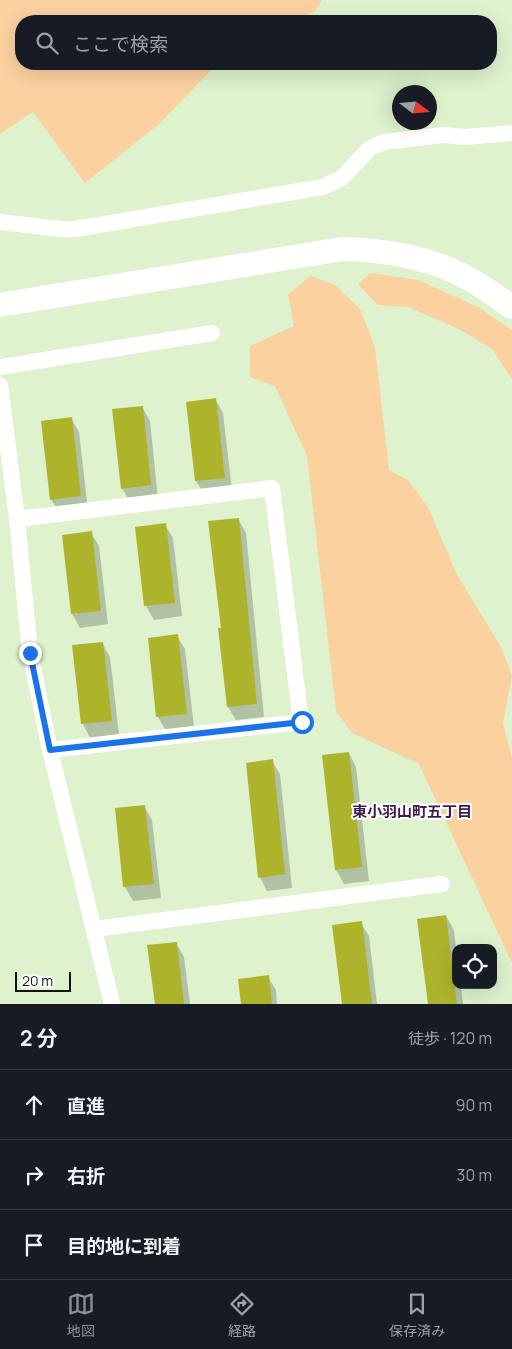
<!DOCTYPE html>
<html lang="ja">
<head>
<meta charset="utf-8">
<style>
  body { margin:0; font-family:Manrope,"Noto Sans JP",sans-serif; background:#20242c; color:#f1f3f6 }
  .controls { position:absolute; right:15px; bottom:15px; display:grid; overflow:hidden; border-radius:10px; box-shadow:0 5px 20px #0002 }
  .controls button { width:45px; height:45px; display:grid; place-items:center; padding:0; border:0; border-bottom:1px solid #363941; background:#171b24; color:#f1f3f6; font:25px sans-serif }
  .compass { position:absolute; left:392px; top:85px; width:45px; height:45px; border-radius:50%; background:#171b24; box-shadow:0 5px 20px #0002; rotate:106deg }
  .scale { position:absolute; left:15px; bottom:12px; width:56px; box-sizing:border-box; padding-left:5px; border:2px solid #0e1508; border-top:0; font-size:14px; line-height:18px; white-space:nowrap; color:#0e1508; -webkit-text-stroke:4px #fff; paint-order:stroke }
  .stop { position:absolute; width:15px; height:15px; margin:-11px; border:4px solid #1a73e8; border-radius:50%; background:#fff }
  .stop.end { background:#1a73e8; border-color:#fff; box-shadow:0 1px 5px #0008 }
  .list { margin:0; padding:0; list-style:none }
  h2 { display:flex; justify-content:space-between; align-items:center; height:65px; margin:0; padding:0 20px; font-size:21px }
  h2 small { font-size:16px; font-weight:400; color:#9ea1a6 }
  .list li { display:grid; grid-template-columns:32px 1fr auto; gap:15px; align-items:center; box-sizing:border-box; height:70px; padding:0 20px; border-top:1px solid #363941 }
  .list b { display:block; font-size:19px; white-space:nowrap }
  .list em { font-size:16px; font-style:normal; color:#9ea1a6 }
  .icon { flex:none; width:28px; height:28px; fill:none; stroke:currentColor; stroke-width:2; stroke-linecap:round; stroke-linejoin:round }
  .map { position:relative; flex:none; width:512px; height:1004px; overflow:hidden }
  .search { position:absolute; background:#171b24; box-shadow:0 5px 20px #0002; left:15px; right:15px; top:15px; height:55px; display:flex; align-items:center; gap:12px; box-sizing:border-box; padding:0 18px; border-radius:20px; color:#9ea1a6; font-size:19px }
  .sheet { height:275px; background:#171b24 }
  nav { display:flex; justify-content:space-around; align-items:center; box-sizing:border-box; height:70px; border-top:1px solid #363941; background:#171b24; font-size:14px; color:#9ea1a6 }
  nav a { display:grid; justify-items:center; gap:2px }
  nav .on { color:#8c9099 }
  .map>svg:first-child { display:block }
  .green { fill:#fad19f }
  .shadow { fill:#0003 }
  .building { fill:#aeb32c }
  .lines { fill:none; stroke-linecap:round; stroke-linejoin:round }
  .street { stroke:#fff; stroke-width:16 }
  .secondary { stroke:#fff; stroke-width:24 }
  .route { stroke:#1a73e8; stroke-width:6 }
  .labels { text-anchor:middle; stroke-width:4; stroke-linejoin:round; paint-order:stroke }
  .neighbourhood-label { font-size:15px; font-weight:bold; fill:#3e1a51; stroke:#fff }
</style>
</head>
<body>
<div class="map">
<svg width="512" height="1004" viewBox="0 0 512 1004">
  <rect width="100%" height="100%" fill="#ddf2cd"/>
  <g class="green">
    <path d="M 0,0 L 322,0 L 314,12 L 291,21 L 21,21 L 21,64 L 217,64 L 159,124 L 85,183 L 33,112 L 0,134 Z"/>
    <path d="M 371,273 L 418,280 L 478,307 L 512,330 L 512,379 L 492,349 L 461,330 L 408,307 L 378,305 L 358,284 Z"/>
    <path d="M 310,276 L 335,285 L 360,309 L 375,348 L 389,470 L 409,481 L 429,509 L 456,573 L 501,647 L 512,676 L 503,723 L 512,758 L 512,963 L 419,764 L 352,733 L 336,711 L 307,456 L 275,386 L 250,377 L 250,346 L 294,326 L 288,295 Z"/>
  </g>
  <g class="shadow">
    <path d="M 215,399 L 223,413 L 232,491 L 204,494 L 196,481 Z"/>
    <path d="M 142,407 L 150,421 L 158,499 L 130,502 L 122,488 Z"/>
    <path d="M 71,418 L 79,432 L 88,510 L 59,513 L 51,499 Z"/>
    <path d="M 238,519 L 246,533 L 264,717 L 236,720 L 228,707 Z"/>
    <path d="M 165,525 L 173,538 L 182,616 L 154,620 L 146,606 L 137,528 Z"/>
    <path d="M 91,533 L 99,546 L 108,624 L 80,628 L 72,614 L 63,536 Z"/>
    <path d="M 177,636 L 185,649 L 194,727 L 166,731 L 158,717 L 149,639 Z"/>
    <path d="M 102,643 L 110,657 L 119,734 L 90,738 L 83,724 L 74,646 Z"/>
    <path d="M 349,753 L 356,767 L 369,881 L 344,884 L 336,870 L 324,756 Z"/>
    <path d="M 272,761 L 280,774 L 292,888 L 267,891 L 260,877 Z"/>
    <path d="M 144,806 L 152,820 L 161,898 L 133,901 L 125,887 L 116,809 Z"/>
    <path d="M 446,916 L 454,930 L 456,948 L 456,985 L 461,985 L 463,1004 L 429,1004 Z"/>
    <path d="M 361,923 L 369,936 L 377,1004 L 343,1004 Z"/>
    <path d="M 176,943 L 184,957 L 190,1004 L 156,1004 Z"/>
    <path d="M 268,977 L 276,990 L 277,1004 L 243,1004 Z"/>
  </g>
  <g class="building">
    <path d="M 216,398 L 225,478 L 195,481 L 186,402 Z"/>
    <path d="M 143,406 L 151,485 L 121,489 L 112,409 Z"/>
    <path d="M 72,417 L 81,496 L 50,500 L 41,421 Z"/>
    <path d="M 239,518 L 257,704 L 227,707 L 218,628 L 221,628 L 208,521 Z"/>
    <path d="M 166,523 L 175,603 L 144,606 L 135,527 Z"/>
    <path d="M 92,531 L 101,611 L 71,614 L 62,535 Z"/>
    <path d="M 178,634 L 187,714 L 156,717 L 148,638 Z"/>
    <path d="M 103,642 L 112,721 L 81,724 L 72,645 Z"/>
    <path d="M 349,752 L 362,867 L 335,870 L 322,755 Z"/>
    <path d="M 273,759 L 285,874 L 258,878 L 246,763 Z"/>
    <path d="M 145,805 L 154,884 L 123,887 L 115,808 Z"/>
    <path d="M 446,915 L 457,1004 L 428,1004 L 417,919 Z"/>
    <path d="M 362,921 L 372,1004 L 342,1004 L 332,925 Z"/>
    <path d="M 177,942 L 184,1004 L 155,1004 L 147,945 Z"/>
    <path d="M 269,975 L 272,1004 L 241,1004 L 238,979 Z"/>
  </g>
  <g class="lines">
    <g class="street">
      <path d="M 0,222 L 60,229 L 75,229 L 323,187 L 342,178 L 370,148 L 384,142 L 443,135 L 465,137 L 512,133"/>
      <path d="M 0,367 L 212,333"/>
      <path d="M 0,385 L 17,519 L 30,653 L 50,750 L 112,1004"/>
      <path d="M 17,519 L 272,488 L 301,722 L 50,750"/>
      <path d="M 95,929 L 442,884"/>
    </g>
    <path class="secondary" d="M 0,305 L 342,249 C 387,250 434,258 473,281 C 487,289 499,299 512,307"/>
  </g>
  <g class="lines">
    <path class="route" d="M 30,653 L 50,750 L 302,722"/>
  </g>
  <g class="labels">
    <g class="neighbourhood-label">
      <text x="412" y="817">東小羽山町五丁目</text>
    </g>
  </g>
</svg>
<div class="controls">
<button><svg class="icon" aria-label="locate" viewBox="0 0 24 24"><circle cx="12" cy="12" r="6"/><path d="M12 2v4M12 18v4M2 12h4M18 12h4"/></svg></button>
</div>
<svg class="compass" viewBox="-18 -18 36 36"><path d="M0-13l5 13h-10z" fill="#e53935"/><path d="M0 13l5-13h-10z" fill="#9ea1a6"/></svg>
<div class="scale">20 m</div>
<div class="stop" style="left:302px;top:722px"></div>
<div class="stop end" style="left:30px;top:653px"></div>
<div class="search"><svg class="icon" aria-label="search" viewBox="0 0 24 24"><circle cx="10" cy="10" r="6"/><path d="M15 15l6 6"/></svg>ここで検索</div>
</div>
<section class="sheet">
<h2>2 分<small>徒歩 · 120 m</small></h2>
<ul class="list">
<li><svg class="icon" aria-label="ahead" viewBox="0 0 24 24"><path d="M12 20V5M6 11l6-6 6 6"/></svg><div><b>直進</b></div><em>90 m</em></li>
<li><svg class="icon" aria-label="right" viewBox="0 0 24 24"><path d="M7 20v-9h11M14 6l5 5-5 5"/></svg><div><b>右折</b></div><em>30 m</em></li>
<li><svg class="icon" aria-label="arrive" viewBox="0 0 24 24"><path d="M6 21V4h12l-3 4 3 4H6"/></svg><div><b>目的地に到着</b></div></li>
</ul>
</section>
<nav>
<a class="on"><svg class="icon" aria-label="map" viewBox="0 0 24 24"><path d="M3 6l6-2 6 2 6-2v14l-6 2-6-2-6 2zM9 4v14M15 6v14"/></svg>地図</a>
<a><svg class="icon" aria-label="directions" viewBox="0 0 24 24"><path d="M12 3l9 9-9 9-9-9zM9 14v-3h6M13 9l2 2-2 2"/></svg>経路</a>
<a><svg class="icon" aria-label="saved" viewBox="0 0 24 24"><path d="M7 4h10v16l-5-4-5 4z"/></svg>保存済み</a>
</nav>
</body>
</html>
